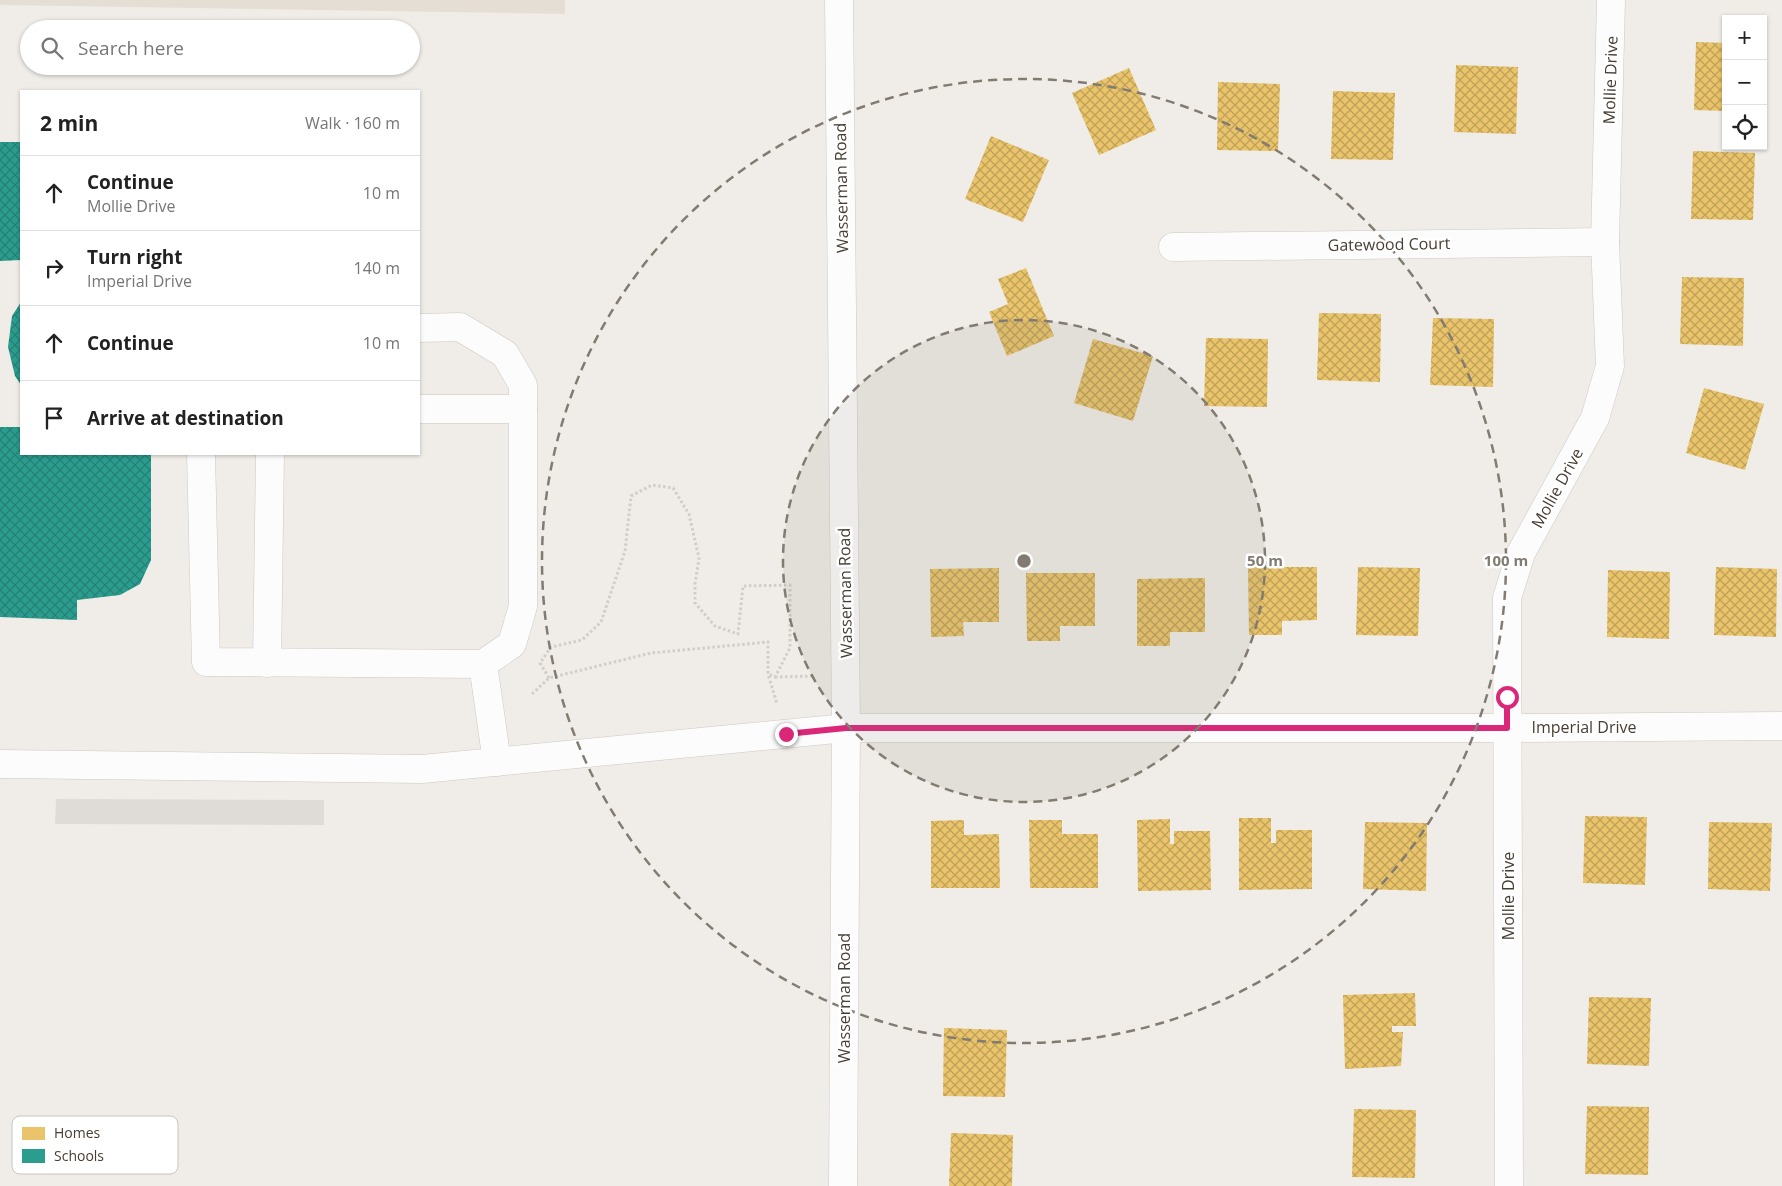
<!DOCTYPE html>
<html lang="en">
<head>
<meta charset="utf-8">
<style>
  body { margin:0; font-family:"Open Sans",sans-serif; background:#f2f2f2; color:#222 }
  .controls { position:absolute; right:15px; top:15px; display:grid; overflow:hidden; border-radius:0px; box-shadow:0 1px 4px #0004 }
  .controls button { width:45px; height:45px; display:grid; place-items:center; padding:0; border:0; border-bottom:1px solid #e0e0e0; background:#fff; color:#222; font:25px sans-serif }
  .stop { position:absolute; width:15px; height:15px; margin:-11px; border:4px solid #db2777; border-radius:50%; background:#fff }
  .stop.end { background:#db2777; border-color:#fff; box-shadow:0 1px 5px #0008 }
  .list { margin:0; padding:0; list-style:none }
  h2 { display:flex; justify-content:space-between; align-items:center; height:65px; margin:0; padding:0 20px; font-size:21px }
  h2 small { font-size:16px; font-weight:400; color:#767676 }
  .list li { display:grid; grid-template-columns:32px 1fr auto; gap:15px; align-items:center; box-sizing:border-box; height:75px; padding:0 20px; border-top:1px solid #e0e0e0 }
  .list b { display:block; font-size:19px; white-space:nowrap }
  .list p { margin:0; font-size:16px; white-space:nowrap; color:#767676 }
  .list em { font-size:16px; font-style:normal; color:#767676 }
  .icon { flex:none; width:28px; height:28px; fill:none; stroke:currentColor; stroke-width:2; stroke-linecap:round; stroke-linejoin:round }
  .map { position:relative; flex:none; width:1782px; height:1186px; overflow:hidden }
  .search { position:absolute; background:#fff; box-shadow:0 1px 4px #0004; left:20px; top:20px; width:400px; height:55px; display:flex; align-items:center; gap:12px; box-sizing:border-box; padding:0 18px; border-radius:28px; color:#767676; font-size:19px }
  .panel { position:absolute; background:#fff; box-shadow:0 1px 4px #0004; left:20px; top:90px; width:400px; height:365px; border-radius:0px }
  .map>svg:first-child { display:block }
  .residential { fill:#e5ded4 }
  .parking { fill:#dfdcd8 }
  .homes { fill:url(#homes-cross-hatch) }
  .schools { fill:url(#schools-cross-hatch) }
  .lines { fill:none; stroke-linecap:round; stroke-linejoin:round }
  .minor-casing { stroke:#ccc9c4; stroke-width:29 }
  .path { stroke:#d1cdc9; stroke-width:3; stroke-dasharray:2.5 2.5; stroke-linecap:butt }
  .minor { stroke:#fdfcfc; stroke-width:28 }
  .route { stroke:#db2777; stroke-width:6 }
  .ring { fill:none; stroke:#827b72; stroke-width:2.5; stroke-dasharray:9 6 }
  .labels { text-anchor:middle; stroke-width:5; stroke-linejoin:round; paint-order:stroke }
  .street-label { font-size:16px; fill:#473d33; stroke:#fff }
  .key { fill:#fff; stroke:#c8c5c2; stroke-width:1 }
  .key-label { font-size:14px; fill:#473d33 }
  .centre { fill:#827b72; stroke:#fff; stroke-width:2.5 }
  .ring-label { font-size:15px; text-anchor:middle; font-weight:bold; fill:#827b72; stroke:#fff; stroke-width:5; stroke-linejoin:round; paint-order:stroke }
</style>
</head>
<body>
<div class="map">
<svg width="1782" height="1186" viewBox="0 0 1782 1186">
  <defs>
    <pattern id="homes-cross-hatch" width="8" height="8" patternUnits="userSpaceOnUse" patternTransform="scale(1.25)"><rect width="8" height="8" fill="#e9c46a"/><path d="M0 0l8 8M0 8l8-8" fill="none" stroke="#bfa058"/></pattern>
    <pattern id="schools-cross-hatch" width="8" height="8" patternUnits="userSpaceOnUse" patternTransform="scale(1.25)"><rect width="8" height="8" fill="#2a9d8f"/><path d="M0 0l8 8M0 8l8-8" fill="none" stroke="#268175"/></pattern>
  </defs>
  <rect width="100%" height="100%" fill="#f0ede8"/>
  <path class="residential" d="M 0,0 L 565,0 L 565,14 L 0,5 Z"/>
  <path class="parking" d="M 56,799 L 324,800 L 324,825 L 55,824 Z"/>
  <g class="homes">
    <path d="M 1696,42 L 1726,43 L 1726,111 L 1694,110 Z"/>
    <path d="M 1456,65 L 1518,67 L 1516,134 L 1454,132 Z"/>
    <path d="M 1129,68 L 1156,130 L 1099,155 L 1072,93 Z"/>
    <path d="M 1218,82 L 1280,84 L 1278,151 L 1217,150 Z"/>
    <path d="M 1333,91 L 1395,93 L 1393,160 L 1331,159 Z"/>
    <path d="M 991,136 L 1049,160 L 1023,222 L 965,199 Z"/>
    <path d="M 1693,151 L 1755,153 L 1753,220 L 1691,219 Z"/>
    <path d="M 1026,268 L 1054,336 L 1007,356 L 989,312 L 1008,304 L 998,279 Z"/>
    <path d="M 1682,277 L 1744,278 L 1743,346 L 1680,344 Z"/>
    <path d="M 1319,313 L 1381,314 L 1380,382 L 1317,380 Z"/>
    <path d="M 1433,318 L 1494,319 L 1493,387 L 1430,385 Z"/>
    <path d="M 1206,338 L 1268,339 L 1267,407 L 1204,406 Z"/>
    <path d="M 1093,339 L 1153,356 L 1133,421 L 1074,403 Z"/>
    <path d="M 1704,388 L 1764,404 L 1745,470 L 1686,453 Z"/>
    <path d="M 1248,567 L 1317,567 L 1317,620 L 1282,621 L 1282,635 L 1249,635 Z"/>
    <path d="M 1358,567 L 1420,568 L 1418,636 L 1356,635 Z"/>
    <path d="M 1716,567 L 1777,569 L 1776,637 L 1714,635 Z"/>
    <path d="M 999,568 L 999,622 L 963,622 L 964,636 L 931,637 L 930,569 Z"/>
    <path d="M 1608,570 L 1670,572 L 1669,639 L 1607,637 Z"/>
    <path d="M 1026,573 L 1095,573 L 1095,626 L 1060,626 L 1060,641 L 1027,641 Z"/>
    <path d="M 1205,578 L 1205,632 L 1170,632 L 1170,646 L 1137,646 L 1137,579 Z"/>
    <path d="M 1585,816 L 1647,817 L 1645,885 L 1583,883 Z"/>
    <path d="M 1239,818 L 1271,818 L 1271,843 L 1276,843 L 1276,830 L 1312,830 L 1312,889 L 1239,890 Z"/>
    <path d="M 1170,819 L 1170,844 L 1174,844 L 1174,831 L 1210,831 L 1211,890 L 1138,891 L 1137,820 Z"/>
    <path d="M 964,820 L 964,835 L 999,834 L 1000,888 L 931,888 L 931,821 Z"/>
    <path d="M 1029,820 L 1062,820 L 1062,834 L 1098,834 L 1098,888 L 1030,888 Z"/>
    <path d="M 1365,822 L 1427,823 L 1426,891 L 1363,889 Z"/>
    <path d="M 1709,822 L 1772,823 L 1770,891 L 1708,889 Z"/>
    <path d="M 1415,993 L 1416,1026 L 1392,1026 L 1392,1032 L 1403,1032 L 1401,1066 L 1345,1069 L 1343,995 Z"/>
    <path d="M 1589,997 L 1651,998 L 1649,1066 L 1587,1064 Z"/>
    <path d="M 944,1028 L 1007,1030 L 1005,1097 L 943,1096 Z"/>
    <path d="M 1587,1106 L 1649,1107 L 1648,1175 L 1585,1174 Z"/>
    <path d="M 1354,1109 L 1416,1110 L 1415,1178 L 1352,1177 Z"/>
    <path d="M 951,1133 L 1013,1135 L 1012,1186 L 949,1186 Z"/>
  </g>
  <g class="schools">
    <path d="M 0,142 L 21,142 L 21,260 L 0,261 Z"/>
    <path d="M 21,302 L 21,385 L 15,376 L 8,347 L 12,316 Z"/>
    <path d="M 0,427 L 21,427 L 21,454 L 151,454 L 151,560 L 140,584 L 120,595 L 77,600 L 77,620 L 0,617 Z"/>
  </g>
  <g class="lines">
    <defs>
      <g id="minor">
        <path d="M 839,0 L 846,728 L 843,1186"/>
        <path d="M 1173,247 L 1605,242"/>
        <path d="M 419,409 L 523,409"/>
        <path d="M 201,454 L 206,662 L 483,664 L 512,644 L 523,606 L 523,385 L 505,354 L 460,327 L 419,328"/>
        <path d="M 267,663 L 270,454"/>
        <path d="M 483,664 L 497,762"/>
        <path d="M 0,764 L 422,769 L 846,728 L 1507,728 L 1782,726"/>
        <path d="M 1509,1186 L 1507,598 L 1521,553 L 1595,418 L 1610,366 L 1605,242 L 1611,0"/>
      </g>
    </defs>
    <use href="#minor" class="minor-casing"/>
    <g class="path">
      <path d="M 775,677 L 815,676"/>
      <path d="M 549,678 L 540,663 L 551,647 L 582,640 L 601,622 L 625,551 L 631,496 L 652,485 L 673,488 L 689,514 L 699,558 L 695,584 L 695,603 L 715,626 L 738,634 L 743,586 L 790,585 L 790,648 L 775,677 L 768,674"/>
      <path d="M 532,694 L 549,678 L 651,653 L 768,642 L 768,674 L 777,704"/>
    </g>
    <use href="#minor" class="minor"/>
  </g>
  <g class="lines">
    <path class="route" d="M 786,734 L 846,728 L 1507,728 L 1507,697"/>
  </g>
  <circle cx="1024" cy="561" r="241" fill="#827b72" fill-opacity=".12"/>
  <g class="ring">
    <circle cx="1024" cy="561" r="241"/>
    <circle cx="1024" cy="561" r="482"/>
  </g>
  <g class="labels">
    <g class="street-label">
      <text transform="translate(1610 80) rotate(-88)" y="6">Mollie Drive</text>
      <text transform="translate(841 188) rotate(-91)" y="6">Wasserman Road</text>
      <text transform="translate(1389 244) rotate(-1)" y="6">Gatewood Court</text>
      <text transform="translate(1557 488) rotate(-61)" y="6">Mollie Drive</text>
      <text transform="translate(845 593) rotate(-91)" y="6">Wasserman Road</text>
      <text x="1584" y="733">Imperial Drive</text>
      <text transform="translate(1508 896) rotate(-90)" y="6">Mollie Drive</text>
      <text transform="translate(844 998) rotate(-90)" y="6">Wasserman Road</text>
    </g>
  </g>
  <rect x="12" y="1116" width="166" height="58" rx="8" class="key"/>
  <rect x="22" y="1127" width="23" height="13" fill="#e9c46a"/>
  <rect x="22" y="1149" width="23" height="14" fill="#2a9d8f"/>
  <g class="key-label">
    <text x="54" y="1138">Homes</text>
    <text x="54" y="1161">Schools</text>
  </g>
  <circle cx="1024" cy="561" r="8" class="centre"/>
  <g class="ring-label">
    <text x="1265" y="566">50 m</text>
    <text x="1506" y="566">100 m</text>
  </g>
</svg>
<div class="controls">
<button>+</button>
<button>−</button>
<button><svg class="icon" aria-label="locate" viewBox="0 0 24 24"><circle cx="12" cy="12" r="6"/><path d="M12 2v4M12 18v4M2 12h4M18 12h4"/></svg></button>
</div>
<div class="stop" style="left:1507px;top:697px"></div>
<div class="stop end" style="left:786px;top:734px"></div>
<div class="search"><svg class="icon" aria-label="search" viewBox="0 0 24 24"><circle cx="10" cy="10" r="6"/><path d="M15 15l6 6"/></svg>Search here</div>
<section class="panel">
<h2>2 min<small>Walk · 160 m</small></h2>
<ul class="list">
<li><svg class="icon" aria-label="ahead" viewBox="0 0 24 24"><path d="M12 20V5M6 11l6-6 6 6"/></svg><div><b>Continue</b><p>Mollie Drive</p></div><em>10 m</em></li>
<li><svg class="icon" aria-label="right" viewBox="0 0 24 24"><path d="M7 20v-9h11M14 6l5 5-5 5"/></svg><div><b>Turn right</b><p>Imperial Drive</p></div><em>140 m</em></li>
<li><svg class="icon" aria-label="ahead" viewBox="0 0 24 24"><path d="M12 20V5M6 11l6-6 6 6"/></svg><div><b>Continue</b></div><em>10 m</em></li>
<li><svg class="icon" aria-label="arrive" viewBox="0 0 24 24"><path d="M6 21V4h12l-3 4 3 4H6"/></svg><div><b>Arrive at destination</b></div></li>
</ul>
</section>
</div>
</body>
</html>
